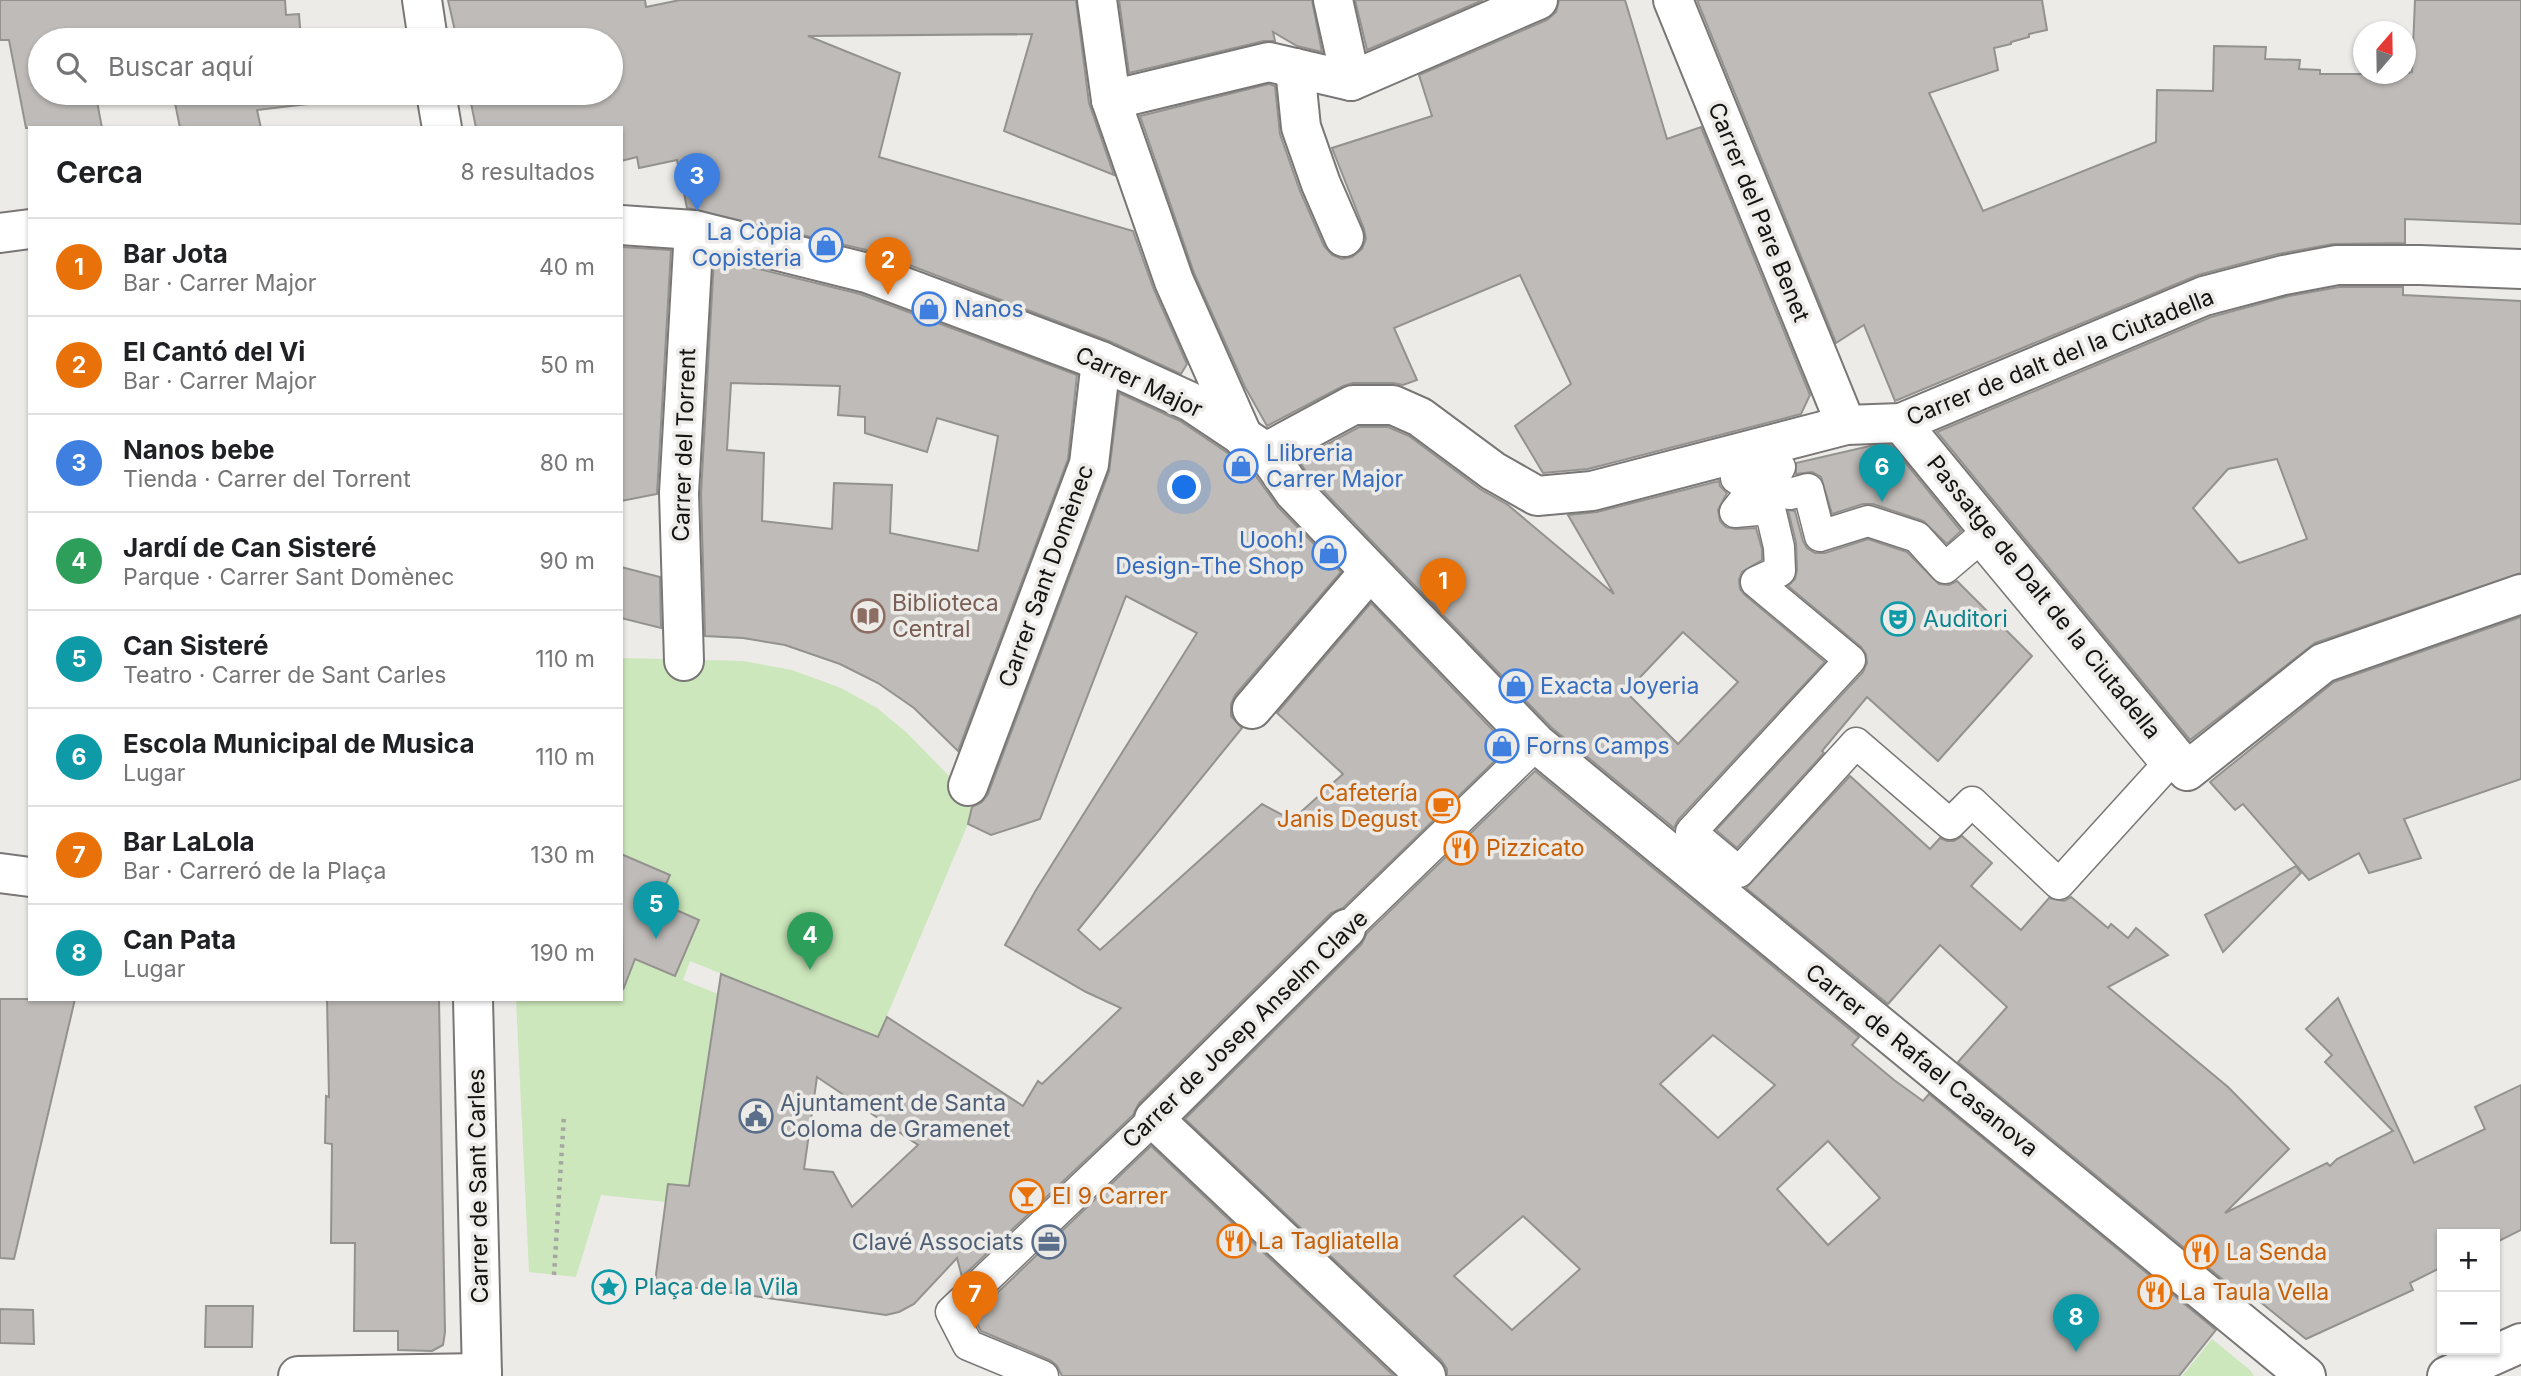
<!DOCTYPE html>
<html lang="es">
<head>
<meta charset="utf-8">
<style>
  body { margin:0; font-family:Inter,sans-serif; background:#f6f6f6; color:#202124 }
  .controls { position:absolute; right:21px; bottom:21px; display:grid; overflow:hidden; border-radius:0px; box-shadow:0 2px 5px #0004 }
  .controls button { width:63px; height:63px; display:grid; place-items:center; padding:0; border:0; border-bottom:2px solid #e0e0e0; background:#fff; color:#202124; font:35px sans-serif }
  .compass { position:absolute; left:2353px; top:21px; width:63px; height:63px; border-radius:50%; background:#fff; box-shadow:0 2px 5px #0004; rotate:20deg }
  .you { position:absolute; left:1185px; top:488px; width:24px; height:24px; margin:-18px; border:5px solid #fff; border-radius:50%; background:#1a73e8; box-shadow:0 0 0 10px #1a73e833 }
  .badge { display:grid; place-items:center; width:46px; height:46px; border-radius:50%; background:#a13b9f; color:#fff; font-size:23px; font-weight:700 }
  .pin { position:absolute; translate:-50% -58px; filter:drop-shadow(0 2px 4px #0008) }
  .pin::after { content:''; position:absolute; top:37px; width:24px; height:21px; background:inherit; clip-path:polygon(0 0,100% 0,50% 100%) }
  .list { margin:0; padding:0; list-style:none }
  h2 { display:flex; justify-content:space-between; align-items:center; height:91px; margin:0; padding:0 28px; font-size:30px }
  h2 small { font-size:23px; font-weight:400; color:#757577 }
  .list li { display:grid; grid-template-columns:46px 1fr auto; gap:21px; align-items:center; box-sizing:border-box; height:98px; padding:0 28px; border-top:2px solid #e0e0e0 }
  .list b { display:block; font-size:26px; white-space:nowrap }
  .list p { margin:0; font-size:23px; white-space:nowrap; color:#757577 }
  .list em { font-size:23px; font-style:normal; color:#757577 }
  .icon { flex:none; width:38px; height:38px; fill:none; stroke:currentColor; stroke-width:2; stroke-linecap:round; stroke-linejoin:round }
  .map { position:relative; flex:none; width:2521px; height:1376px; overflow:hidden }
  .search { position:absolute; background:#fff; box-shadow:0 2px 5px #0004; left:28px; top:28px; width:595px; height:77px; display:flex; align-items:center; gap:18px; box-sizing:border-box; padding:0 24px; border-radius:38px; color:#757577; font-size:26px }
  .panel { position:absolute; background:#fff; box-shadow:0 2px 5px #0004; left:28px; top:126px; width:595px; height:875px; border-radius:0px }
  .map>svg:first-child { display:block }
  .green { fill:#cce7bb }
  .building { fill:#bebbb8; stroke:#94928f; stroke-width:2; fill-rule:evenodd }
  .lines { fill:none; stroke-linecap:round; stroke-linejoin:round }
  .pedestrian-casing { stroke:#797775; stroke-width:33 }
  .minor-casing { stroke:#797775; stroke-width:42 }
  .path { stroke:#a7a6a3; stroke-width:4.5; stroke-dasharray:3.5 5; stroke-linecap:butt }
  .pedestrian { stroke:#fff; stroke-width:30 }
  .minor { stroke:#fff; stroke-width:38 }
  .labels { text-anchor:middle; stroke-width:7; stroke-linejoin:round; paint-order:stroke }
  .street-label { font-size:23px; fill:#141312; stroke:#edebe8 }
  .shop-label { font-size:23px; fill:#366cbe; stroke:#edebe8; text-anchor:start }
  .education-label { font-size:23px; fill:#785e54; stroke:#edebe8; text-anchor:start }
  .culture-label { font-size:23px; fill:#0d838f; stroke:#edebe8; text-anchor:start }
  .food-label { font-size:23px; fill:#c56008; stroke:#edebe8; text-anchor:start }
  .service-label { font-size:23px; fill:#4e5e75; stroke:#edebe8; text-anchor:start }
</style>
</head>
<body>
<div class="map">
<svg width="2521" height="1376" viewBox="0 0 2521 1376">
  <rect width="100%" height="100%" fill="#edebe8"/>
  <g class="green">
    <path d="M 621,658 L 743,661 L 792,670 L 841,688 L 877,708 L 906,732 L 950,777 L 976,793 L 968,824 L 878,1037 L 690,961 L 683,980 L 718,994 L 689,1186 L 668,1184 L 666,1202 L 601,1195 L 576,1277 L 529,1272 L 516,999 L 621,999 Z"/>
    <path d="M 2212,1339 L 2250,1370 L 2254,1376 L 2182,1376 Z"/>
  </g>
  <g class="building">
    <path d="M 0,0 L 285,0 L 286,15 L 299,14 L 301,40 L 40,40 L 40,93 L 125,93 L 96,96 L 102,128 L 26,128 L 9,40 L 0,40 Z"/>
    <path d="M 448,0 L 645,0 L 646,7 L 680,0 L 1076,0 L 1089,103 L 1114,175 L 1004,131 L 1032,34 L 808,36 L 900,73 L 879,157 L 1133,231 L 1154,290 L 1187,364 L 1181,374 L 1109,341 L 875,252 L 687,208 L 677,160 L 639,168 L 637,157 L 621,161 L 621,128 L 476,128 L 469,93 L 611,93 L 611,40 L 457,40 Z"/>
    <path d="M 1119,0 L 1312,0 L 1322,52 L 1297,46 L 1273,32 L 1275,41 L 1264,41 L 1129,73 Z"/>
    <path d="M 1355,0 L 1483,0 L 1367,50 Z"/>
    <path d="M 1559,0 L 1625,0 L 1667,139 L 1701,127 L 1810,395 L 1801,414 L 1588,469 L 1543,473 L 1515,426 L 1571,384 L 1520,275 L 1394,328 L 1417,380 L 1403,385 L 1393,383 L 1353,383 L 1343,386 L 1267,426 L 1245,387 L 1194,273 L 1140,116 L 1269,84 L 1275,86 L 1280,134 L 1300,191 L 1324,246 L 1332,255 L 1342,259 L 1352,257 L 1362,249 L 1366,239 L 1364,229 L 1332,148 L 1432,116 L 1419,75 L 1547,20 L 1556,12 Z"/>
    <path d="M 1697,0 L 2042,0 L 2047,30 L 2029,34 L 2029,37 L 2011,42 L 2011,44 L 1994,48 L 1998,70 L 1929,93 L 1983,211 L 2156,142 L 2157,90 L 2213,91 L 2214,46 L 2266,47 L 2265,59 L 2300,60 L 2299,69 L 2320,70 L 2320,74 L 2405,74 L 2412,72 L 2415,0 L 2521,0 L 2521,224 L 2405,219 L 2405,243 L 2333,244 L 2278,254 L 2198,275 L 1895,401 L 1864,325 L 1836,343 Z"/>
    <path d="M 173,93 L 306,93 L 307,104 L 257,110 L 261,128 L 180,128 Z"/>
    <path d="M 621,247 L 671,250 L 657,494 L 621,501 Z"/>
    <path d="M 714,258 L 860,294 L 1077,375 L 1068,459 L 958,751 L 914,708 L 878,683 L 840,664 L 785,645 L 743,638 L 705,636 L 701,493 ZM 731,383 L 840,386 L 838,415 L 865,417 L 865,433 L 927,452 L 937,418 L 998,436 L 978,551 L 890,533 L 892,485 L 834,483 L 832,529 L 762,521 L 764,453 L 727,450 Z"/>
    <path d="M 2339,287 L 2403,287 L 2403,295 L 2521,301 L 2521,573 L 2315,643 L 2190,740 L 1937,432 L 2211,317 L 2289,296 ZM 2277,459 L 2307,539 L 2239,563 L 2193,508 L 2228,469 Z"/>
    <path d="M 1119,393 L 1180,421 L 1250,468 L 1278,507 L 1341,572 L 1235,695 L 1231,704 L 1231,716 L 1242,728 L 1078,930 L 1100,950 L 1262,804 L 1292,820 L 1343,774 L 1277,713 L 1371,603 L 1509,747 L 1343,908 L 1331,913 L 1139,1103 L 1133,1115 L 962,1277 L 957,1258 L 914,1304 L 899,1312 L 886,1315 L 655,1282 L 668,1184 L 689,1186 L 721,974 L 878,1037 L 887,1017 L 1023,1106 L 1038,1081 L 1042,1084 L 1121,1008 L 1086,992 L 1005,945 L 1036,890 L 1197,633 L 1126,596 L 1040,819 L 991,835 L 968,824 L 972,807 L 982,802 L 988,794 L 1109,472 ZM 817,1077 L 918,1145 L 852,1207 L 833,1172 L 804,1169 Z"/>
    <path d="M 1359,427 L 1388,427 L 1409,436 L 1480,489 L 1508,505 L 1614,594 L 1568,515 L 1597,512 L 1719,481 L 1720,486 L 1727,493 L 1718,510 L 1720,521 L 1726,527 L 1736,529 L 1756,528 L 1762,549 L 1762,560 L 1742,572 L 1739,580 L 1740,589 L 1745,595 L 1825,662 L 1678,820 L 1674,828 L 1552,728 L 1311,478 L 1298,460 ZM 1683,632 L 1738,682 L 1678,744 L 1626,692 Z"/>
    <path d="M 1891,445 L 1961,531 L 1947,544 L 1923,521 L 1873,504 L 1863,504 L 1832,514 L 1821,477 L 1812,472 L 1796,474 L 1796,463 L 1870,446 Z"/>
    <path d="M 1788,510 L 1795,511 L 1803,541 L 1807,548 L 1815,553 L 1825,553 L 1868,539 L 1907,552 L 1939,584 L 1949,585 L 1957,581 L 2032,656 L 1938,761 L 1867,697 L 1822,751 L 1824,753 L 1737,848 L 1716,830 L 1863,672 L 1867,663 L 1866,654 L 1861,647 L 1788,586 L 1795,579 L 1797,570 L 1796,543 Z"/>
    <path d="M 621,567 L 660,577 L 661,628 L 621,618 Z"/>
    <path d="M 2521,617 L 2521,779 L 2404,819 L 2421,858 L 2369,873 L 2359,853 L 2309,880 L 2243,804 L 2235,810 L 2210,782 L 2334,682 Z"/>
    <path d="M 1535,771 L 1859,1037 L 1852,1045 L 1894,1080 L 1923,1101 L 1929,1094 L 2216,1330 L 2179,1376 L 1447,1376 L 1447,1369 L 1441,1360 L 1185,1119 L 1361,945 L 1367,933 ZM 1713,1035 L 1775,1085 L 1718,1138 L 1660,1084 ZM 1828,1141 L 1880,1198 L 1828,1245 L 1777,1189 ZM 1523,1216 L 1580,1269 L 1512,1330 L 1454,1276 Z"/>
    <path d="M 1850,776 L 1930,849 L 1940,838 L 1947,841 L 1954,841 L 1962,836 L 1992,863 L 1971,886 L 2021,930 L 2049,898 L 2064,901 L 2071,897 L 2108,928 L 2111,924 L 2128,938 L 2136,928 L 2168,955 L 2108,987 L 2228,1087 L 2289,1149 L 2225,1213 L 2327,1163 L 2330,1166 L 2337,1159 L 2393,1131 L 2325,1062 L 2332,1055 L 2306,1029 L 2338,998 L 2414,1163 L 2485,1129 L 2475,1107 L 2521,1085 L 2521,1230 L 2495,1243 L 2495,1234 L 2442,1234 L 2442,1267 L 2410,1283 L 2413,1290 L 2306,1339 L 2248,1292 L 2244,1297 L 1958,1062 L 2007,1007 L 1940,945 L 1888,1004 L 1746,888 Z"/>
    <path d="M 621,854 L 670,875 L 658,902 L 699,920 L 675,976 L 635,959 L 623,990 Z"/>
    <path d="M 2296,866 L 2301,873 L 2223,952 L 2205,915 Z"/>
    <path d="M 0,999 L 75,999 L 14,1259 L 0,1258 Z"/>
    <path d="M 327,999 L 439,999 L 445,1332 L 443,1345 L 432,1351 L 398,1350 L 398,1331 L 354,1331 L 355,1243 L 331,1243 L 332,1144 L 325,1143 L 326,1096 L 329,1097 Z"/>
    <path d="M 1151,1146 L 1394,1376 L 1062,1376 L 1057,1366 L 1050,1360 L 981,1331 L 973,1316 Z"/>
    <path d="M 206,1306 L 253,1306 L 252,1347 L 205,1347 Z"/>
    <path d="M 0,1309 L 33,1310 L 34,1344 L 0,1343 Z"/>
  </g>
  <g class="lines">
    <defs>
      <g id="pedestrian">
        <path d="M 1780,467 L 1773,480 L 1774,486 L 1790,494 L 1808,489 L 1820,536 L 1868,521 L 1917,537 L 1945,568 L 1979,539 L 2167,765 L 2059,884 L 1972,802 L 1950,824 L 1856,743 L 1739,872 L 1691,832 L 1850,660 L 1756,582 L 1780,571 L 1779,547 L 1770,509 L 1735,512 L 1750,493 L 1748,486 L 1736,478 Z"/>
        <path d="M 1346,929 L 1537,744"/>
        <path d="M 1043,1376 L 968,1345 L 951,1312 L 1154,1119"/>
      </g>
      <g id="minor">
        <path d="M 422,0 L 428,40"/>
        <path d="M 1097,0 L 1111,100 L 1174,281 L 1244,439"/>
        <path d="M 1333,0 L 1351,81"/>
        <path d="M 1673,0 L 1846,425"/>
        <path d="M 1295,68 L 1301,127 L 1321,184 L 1344,237"/>
        <path d="M 436,93 L 442,128"/>
        <path d="M 1111,100 L 1269,62 L 1351,81 L 1538,0"/>
        <path d="M 621,225 L 694,230 L 867,273 L 1101,361 L 1191,402 L 1266,452 L 1294,492 L 1537,744 L 2306,1376"/>
        <path d="M 0,233 L 30,229"/>
        <path d="M 1901,423 L 2187,771 L 2323,663 L 2521,594"/>
        <path d="M 1266,452 L 1353,405 L 1393,405 L 1420,417 L 1493,471 L 1537,496 L 1592,491 L 1846,425 L 1901,423 L 2204,296 L 2284,275 L 2337,265 L 2420,265 L 2521,269"/>
        <path d="M 684,661 L 679,493 L 694,230"/>
        <path d="M 1252,709 L 1370,571"/>
        <path d="M 968,786 L 1089,464 L 1101,361"/>
        <path d="M 0,873 L 30,877"/>
        <path d="M 1346,929 L 1154,1119 L 1426,1376"/>
        <path d="M 473,999 L 482,1376"/>
        <path d="M 298,1376 L 482,1373"/>
        <path d="M 2447,1376 L 2521,1343"/>
      </g>
    </defs>
    <use href="#pedestrian" class="pedestrian-casing"/>
    <use href="#minor" class="minor-casing"/>
    <path class="path" d="M 554,1275 L 564,1115"/>
    <use href="#pedestrian" class="pedestrian"/>
    <use href="#minor" class="minor"/>
  </g>
  <defs>
    <symbol id="shop-ring" viewBox="-11 -11 22 22"><circle r="9.5" fill="#edebe8" stroke="#3f7fe0" stroke-width="1.5"/><path d="M-5-2.5h2.3a2.7 3.5 0 0 1 5.4 0H5L5.5 6h-11ZM-1.5-2.5h3a1.5 2.3 0 0 0-3 0Z" fill="#3f7fe0"/></symbol>
    <symbol id="library-ring" viewBox="-11 -11 22 22"><circle r="9.5" fill="#edebe8" stroke="#8d6e63" stroke-width="1.5"/><path d="M-6-4Q-3-5.5-.7-3.5V5Q-3 3-6 4ZM6-4Q3-5.5 .7-3.5V5Q3 3 6 4Z" fill="#8d6e63"/></symbol>
    <symbol id="theatre-ring" viewBox="-11 -11 22 22"><circle r="9.5" fill="#edebe8" stroke="#0f9aa8" stroke-width="1.5"/><path d="M-5-5.5Q0-4 5-5.5V0Q5 5 0 6Q-5 5-5 0ZM-3.3-2.5H-1v1.5H-3.3ZM1-2.5H3.3v1.5H1ZM-2.8 1Q0 5.5 2.8 1Z" fill="#0f9aa8"/></symbol>
    <symbol id="cafe-ring" viewBox="-11 -11 22 22"><circle r="9.5" fill="#edebe8" stroke="#e8710a" stroke-width="1.5"/><path d="M-5.5-4.5H6V0H3Q3 3.5 0 3.5H-2.5Q-5.5 3.5-5.5 0ZM3-3.2v2h1.7v-2ZM-6 4.5H4V6H-6Z" fill="#e8710a"/></symbol>
    <symbol id="restaurant-ring" viewBox="-11 -11 22 22"><circle r="9.5" fill="#edebe8" stroke="#e8710a" stroke-width="1.5"/><path d="M-5-6h1v4h1v-4h1v4h1v-4h1v5L-1.5 .5V6h-2V.5L-5-1ZM5-6V6H3V1.5H1.5Q1.5-4 5-6Z" fill="#e8710a"/></symbol>
    <symbol id="civic-ring" viewBox="-11 -11 22 22"><circle r="9.5" fill="#edebe8" stroke="#5c6f8a" stroke-width="1.5"/><path d="M-.6-6.5H3V-4.5H.6V-3L4-1V1h2V6H-6V1h2V-1L-.6-3ZM-1.2 2.5V6h2.4V2.5Z" fill="#5c6f8a"/></symbol>
    <symbol id="bar-ring" viewBox="-11 -11 22 22"><circle r="9.5" fill="#edebe8" stroke="#e8710a" stroke-width="1.5"/><path d="M-6-5H6L.8 .8V4.5H3.5V6h-7V4.5H-.8V.8Z" fill="#e8710a"/></symbol>
    <symbol id="office-ring" viewBox="-11 -11 22 22"><circle r="9.5" fill="#edebe8" stroke="#5c6f8a" stroke-width="1.5"/><path d="M-6-3h4V-5.5h4V-3h4V5H-6ZM-1-4.5V-3h2v-1.5ZM-6 0V1H6V0Z" fill="#5c6f8a"/></symbol>
    <symbol id="sight-ring" viewBox="-11 -11 22 22"><circle r="9.5" fill="#edebe8" stroke="#0f9aa8" stroke-width="1.5"/><path d="M0-6L1.8-2.2L6-1.7L2.9 1.2L3.7 5.4L0 3.3L-3.7 5.4L-2.9 1.2L-6-1.7L-1.8-2.2Z" fill="#0f9aa8"/></symbol>
  </defs>
  <g fill-rule="evenodd">
    <use href="#shop-ring" x="807" y="226" width="38" height="38"/>
    <use href="#shop-ring" x="910" y="290" width="38" height="38"/>
    <use href="#shop-ring" x="1222" y="447" width="38" height="38"/>
    <use href="#shop-ring" x="1310" y="534" width="38" height="38"/>
    <use href="#library-ring" x="849" y="597" width="38" height="38"/>
    <use href="#theatre-ring" x="1879" y="600" width="38" height="38"/>
    <use href="#shop-ring" x="1497" y="667" width="38" height="38"/>
    <use href="#shop-ring" x="1483" y="727" width="38" height="38"/>
    <use href="#cafe-ring" x="1424" y="787" width="38" height="38"/>
    <use href="#restaurant-ring" x="1442" y="829" width="38" height="38"/>
    <use href="#civic-ring" x="737" y="1097" width="38" height="38"/>
    <use href="#bar-ring" x="1008" y="1177" width="38" height="38"/>
    <use href="#restaurant-ring" x="1215" y="1222" width="38" height="38"/>
    <use href="#office-ring" x="1030" y="1223" width="38" height="38"/>
    <use href="#restaurant-ring" x="2182" y="1233" width="38" height="38"/>
    <use href="#sight-ring" x="590" y="1268" width="38" height="38"/>
    <use href="#restaurant-ring" x="2136" y="1273" width="38" height="38"/>
  </g>
  <g class="labels">
    <g class="street-label">
      <text transform="translate(1759 212) rotate(68)" y="8">Carrer del Pare Benet</text>
      <text transform="translate(2060 357) rotate(-22)" y="8">Carrer de dalt del la Ciutadella</text>
      <text transform="translate(1139 382) rotate(25)" y="8">Carrer Major</text>
      <text transform="translate(684 445) rotate(-88)" y="8">Carrer del Torrent</text>
      <text transform="translate(1046 576) rotate(-70)" y="8">Carrer Sant Domènec</text>
      <text transform="translate(2044 597) rotate(51)" y="8">Passatge de Dalt de la Ciutadella</text>
      <text transform="translate(1245 1029) rotate(-44)" y="8">Carrer de Josep Anselm Clave</text>
      <text transform="translate(1922 1060) rotate(39)" y="8">Carrer de Rafael Casanova</text>
      <text transform="translate(478 1186) rotate(-91)" y="8">Carrer de Sant Carles</text>
    </g>
    <g class="shop-label">
      <text x="802" y="240" text-anchor="end">La Còpia<tspan x="802" dy="26">Copisteria</tspan></text>
      <text x="954" y="317">Nanos</text>
      <text x="1266" y="461">Llibreria<tspan x="1266" dy="26">Carrer Major</tspan></text>
      <text x="1304" y="548" text-anchor="end">Uooh!<tspan x="1304" dy="26">Design-The Shop</tspan></text>
      <text x="1540" y="694">Exacta Joyeria</text>
      <text x="1526" y="754">Forns Camps</text>
    </g>
    <g class="education-label">
      <text x="892" y="611">Biblioteca<tspan x="892" dy="26">Central</tspan></text>
    </g>
    <g class="culture-label">
      <text x="1923" y="627">Auditori</text>
      <text x="634" y="1295">Plaça de la Vila</text>
    </g>
    <g class="food-label">
      <text x="1418" y="801" text-anchor="end">Cafetería<tspan x="1418" dy="26">Janis Degust</tspan></text>
      <text x="1486" y="856">Pizzicato</text>
      <text x="1052" y="1204">El 9 Carrer</text>
      <text x="1258" y="1249">La Tagliatella</text>
      <text x="2226" y="1260">La Senda</text>
      <text x="2180" y="1300">La Taula Vella</text>
    </g>
    <g class="service-label">
      <text x="780" y="1111">Ajuntament de Santa<tspan x="780" dy="26">Coloma de Gramenet</tspan></text>
      <text x="1024" y="1250" text-anchor="end">Clavé Associats</text>
    </g>
  </g>
</svg>
<div class="controls">
<button>+</button>
<button>−</button>
</div>
<svg class="compass" viewBox="-18 -18 36 36"><path d="M0-13l5 13h-10z" fill="#e53935"/><path d="M0 13l5-13h-10z" fill="#757577"/></svg>
<div class="you"></div>
<div class="pin badge" style="left:1443px;top:616px;background:#e8710a">1</div>
<div class="pin badge" style="left:888px;top:295px;background:#e8710a">2</div>
<div class="pin badge" style="left:697px;top:211px;background:#3f7fe0">3</div>
<div class="pin badge" style="left:810px;top:970px;background:#2e9e5b">4</div>
<div class="pin badge" style="left:656px;top:939px;background:#0f9aa8">5</div>
<div class="pin badge" style="left:1882px;top:502px;background:#0f9aa8">6</div>
<div class="pin badge" style="left:975px;top:1329px;background:#e8710a">7</div>
<div class="pin badge" style="left:2076px;top:1352px;background:#0f9aa8">8</div>
<div class="search"><svg class="icon" aria-label="search" viewBox="0 0 24 24"><circle cx="10" cy="10" r="6"/><path d="M15 15l6 6"/></svg>Buscar aquí</div>
<section class="panel">
<h2>Cerca<small>8 resultados</small></h2>
<ul class="list">
<li><span class="badge" style="background:#e8710a">1</span><div><b>Bar Jota</b><p>Bar · Carrer Major</p></div><em>40 m</em></li>
<li><span class="badge" style="background:#e8710a">2</span><div><b>El Cantó del Vi</b><p>Bar · Carrer Major</p></div><em>50 m</em></li>
<li><span class="badge" style="background:#3f7fe0">3</span><div><b>Nanos bebe</b><p>Tienda · Carrer del Torrent</p></div><em>80 m</em></li>
<li><span class="badge" style="background:#2e9e5b">4</span><div><b>Jardí de Can Sisteré</b><p>Parque · Carrer Sant Domènec</p></div><em>90 m</em></li>
<li><span class="badge" style="background:#0f9aa8">5</span><div><b>Can Sisteré</b><p>Teatro · Carrer de Sant Carles</p></div><em>110 m</em></li>
<li><span class="badge" style="background:#0f9aa8">6</span><div><b>Escola Municipal de Musica</b><p>Lugar</p></div><em>110 m</em></li>
<li><span class="badge" style="background:#e8710a">7</span><div><b>Bar LaLola</b><p>Bar · Carreró de la Plaça</p></div><em>130 m</em></li>
<li><span class="badge" style="background:#0f9aa8">8</span><div><b>Can Pata</b><p>Lugar</p></div><em>190 m</em></li>
</ul>
</section>
</div>
</body>
</html>
